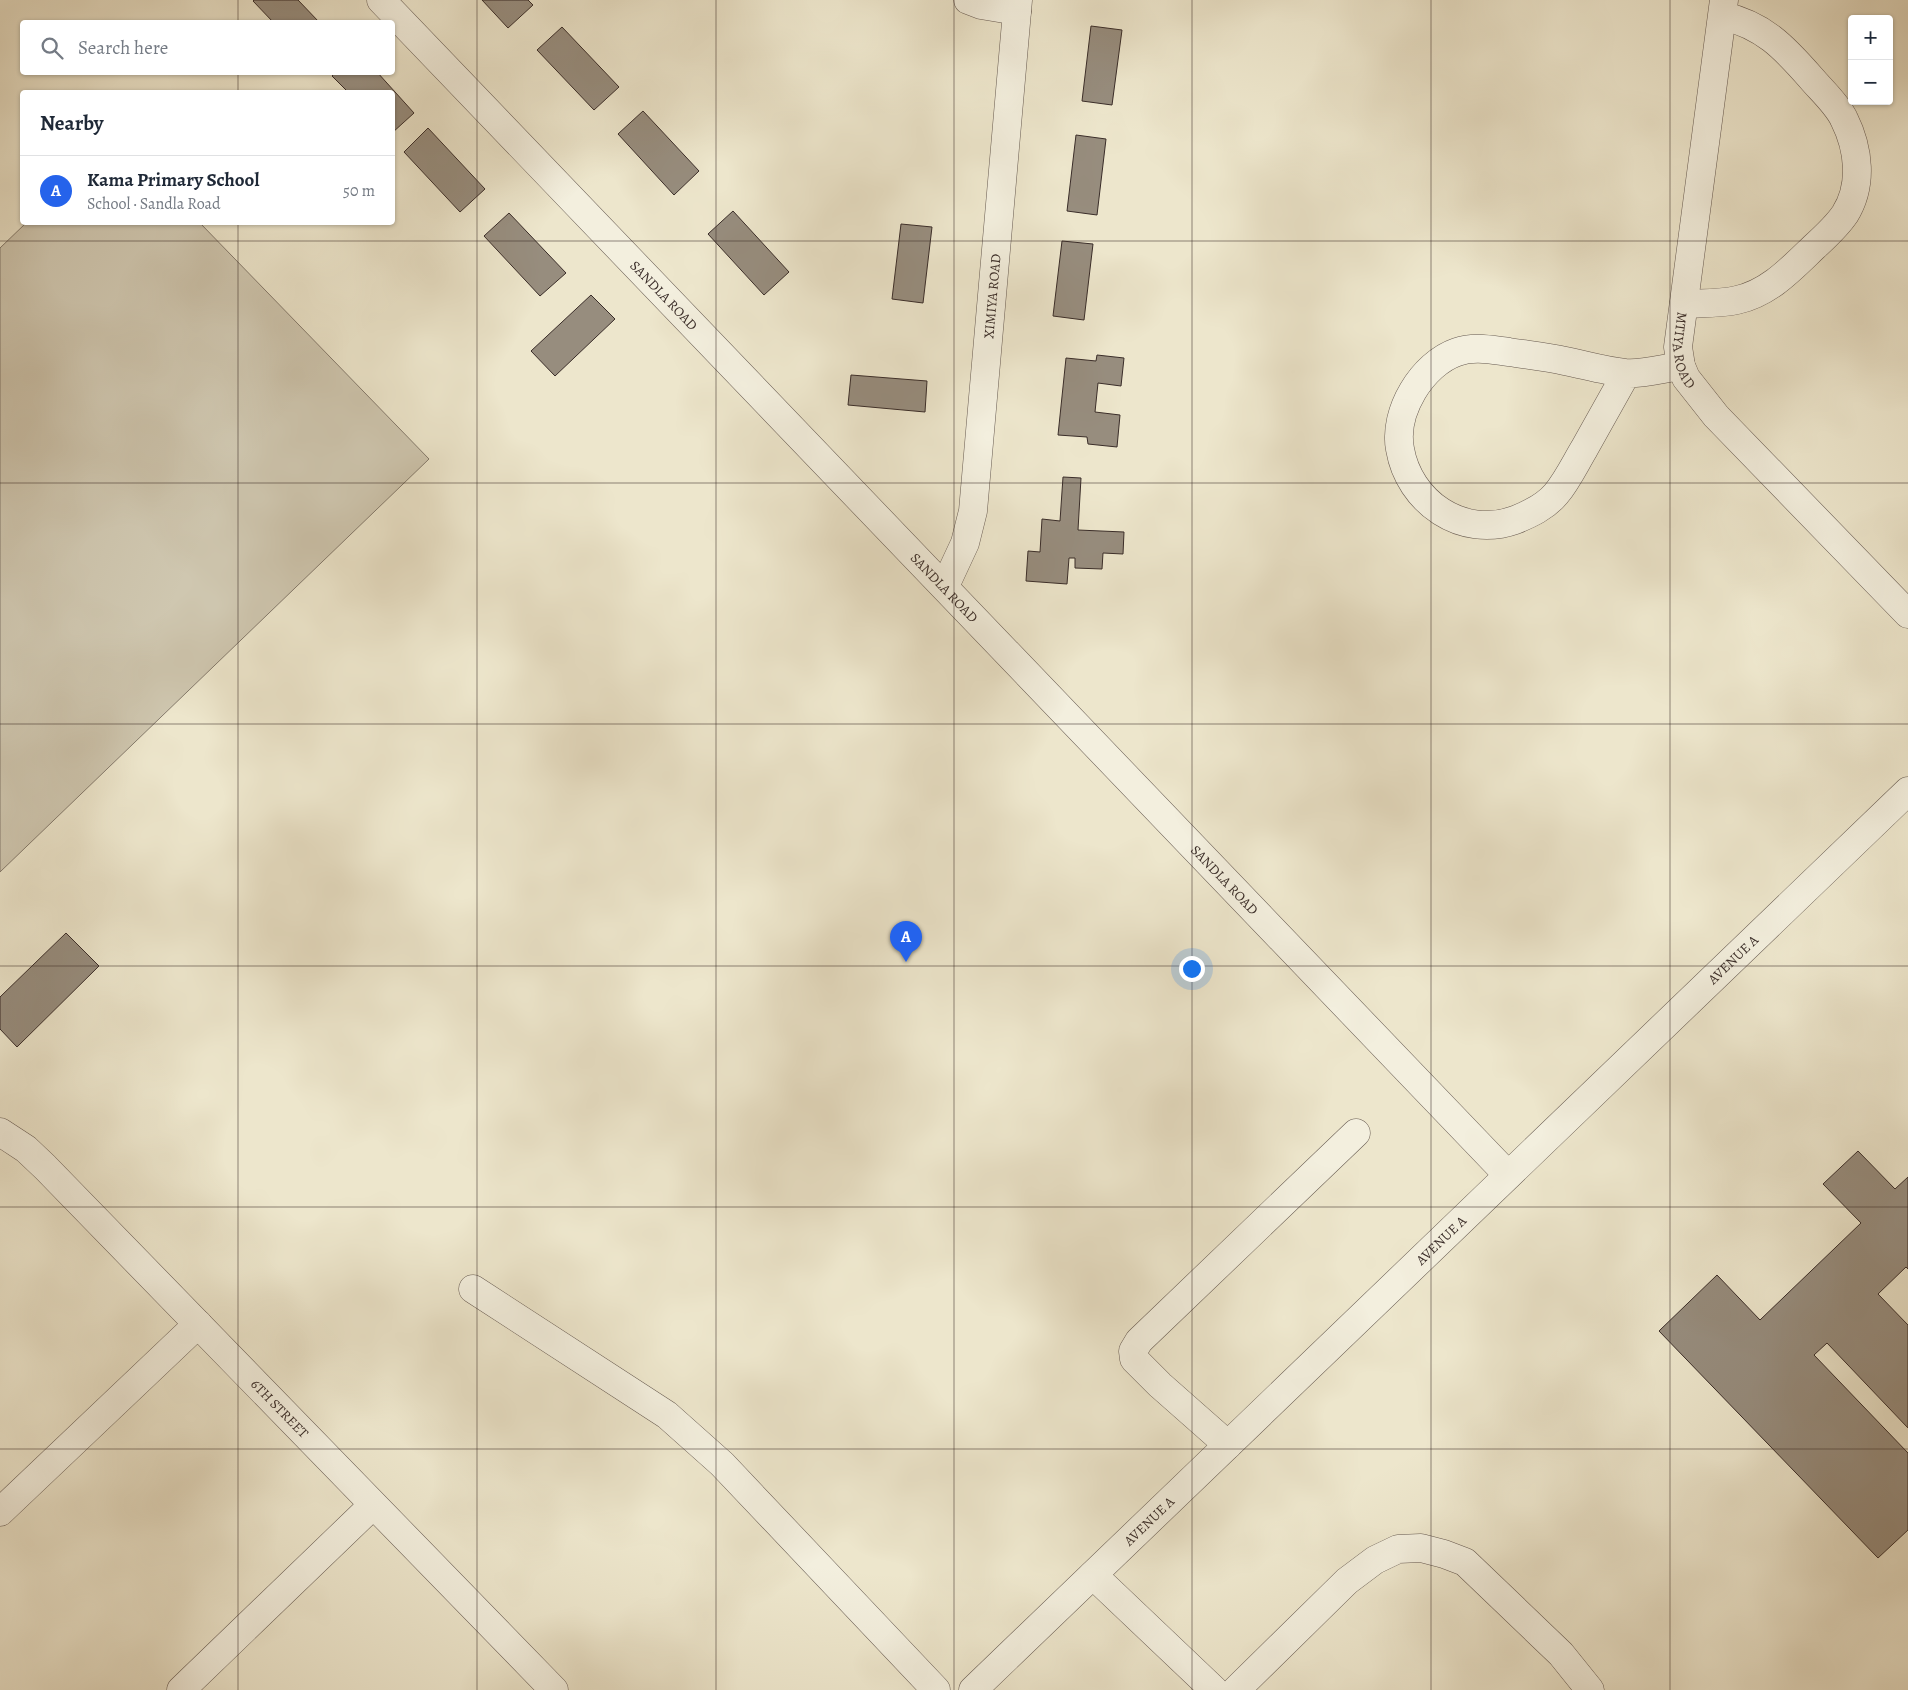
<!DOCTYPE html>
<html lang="en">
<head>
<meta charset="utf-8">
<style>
  body { margin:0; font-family:Alegreya,serif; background:#f2f2f3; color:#1f2937 }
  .controls { position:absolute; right:15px; top:15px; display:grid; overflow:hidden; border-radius:5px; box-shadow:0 1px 4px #0004 }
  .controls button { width:45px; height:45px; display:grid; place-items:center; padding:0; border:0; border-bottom:1px solid #e0e1e3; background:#fff; color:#1f2937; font:25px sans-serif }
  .you { position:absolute; left:1191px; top:968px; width:18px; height:18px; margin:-12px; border:4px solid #fff; border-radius:50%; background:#1a73e8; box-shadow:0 0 0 8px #1a73e833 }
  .badge { display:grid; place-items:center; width:32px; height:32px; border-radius:50%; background:#2563eb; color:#fff; font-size:16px; font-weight:700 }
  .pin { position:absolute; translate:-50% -41px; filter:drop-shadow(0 1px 2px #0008) }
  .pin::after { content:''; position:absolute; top:26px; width:18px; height:15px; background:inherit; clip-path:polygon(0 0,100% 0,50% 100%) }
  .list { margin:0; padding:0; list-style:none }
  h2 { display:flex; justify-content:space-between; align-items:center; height:65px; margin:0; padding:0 20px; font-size:21px }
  h2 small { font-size:16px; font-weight:400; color:#747a83 }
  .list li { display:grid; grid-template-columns:32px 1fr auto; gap:15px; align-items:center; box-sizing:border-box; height:70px; padding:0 20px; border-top:1px solid #e0e1e3 }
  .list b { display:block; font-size:19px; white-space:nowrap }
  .list p { margin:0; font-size:16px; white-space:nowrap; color:#747a83 }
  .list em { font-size:16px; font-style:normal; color:#747a83 }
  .icon { flex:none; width:28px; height:28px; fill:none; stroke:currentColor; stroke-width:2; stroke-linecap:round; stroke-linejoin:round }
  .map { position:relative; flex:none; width:1908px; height:1690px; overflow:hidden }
  .search { position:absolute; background:#fff; box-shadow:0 1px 4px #0004; left:20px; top:20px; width:375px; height:55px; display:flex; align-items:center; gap:12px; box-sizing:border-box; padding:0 18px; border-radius:5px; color:#747a83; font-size:19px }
  .panel { position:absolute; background:#fff; box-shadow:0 1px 4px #0004; left:20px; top:90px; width:375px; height:135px; border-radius:5px }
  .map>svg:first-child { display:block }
  .green { fill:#cfc7b0; stroke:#847a6c }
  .building { fill:#978d7e; stroke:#3a2d29 }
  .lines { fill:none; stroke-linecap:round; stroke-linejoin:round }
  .minor-casing { stroke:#675b52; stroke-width:29 }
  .minor { stroke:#f3efde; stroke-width:28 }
  .grid { fill:none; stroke:#3a2d29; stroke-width:1; stroke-opacity:0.55 }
  .labels { text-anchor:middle; stroke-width:4; stroke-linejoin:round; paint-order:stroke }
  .street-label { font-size:14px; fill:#3a2d29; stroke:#f3efde }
</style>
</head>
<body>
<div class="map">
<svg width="1908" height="1690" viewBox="0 0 1908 1690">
  <rect width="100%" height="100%" fill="#ede6cc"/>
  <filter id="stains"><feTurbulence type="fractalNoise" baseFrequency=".004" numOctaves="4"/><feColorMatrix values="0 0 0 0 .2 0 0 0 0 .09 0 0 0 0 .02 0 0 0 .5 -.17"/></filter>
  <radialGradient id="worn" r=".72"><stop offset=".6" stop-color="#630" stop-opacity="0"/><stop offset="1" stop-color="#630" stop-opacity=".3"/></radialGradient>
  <path class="green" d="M 26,223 L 200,223 L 429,459 L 0,872 L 0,248 Z"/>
  <g class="building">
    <path d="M 254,0 L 298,0 L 319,22 L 273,22 L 253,1 Z"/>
    <path d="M 482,0 L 528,0 L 533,5 L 508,28 Z"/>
    <path d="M 1091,26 L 1122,30 L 1112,105 L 1082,101 Z"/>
    <path d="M 562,27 L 619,87 L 594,110 L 537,50 Z"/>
    <path d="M 336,72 L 377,72 L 414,113 L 392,133 L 392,92 L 348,92 L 332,76 Z"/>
    <path d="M 643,111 L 699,171 L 674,195 L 618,134 Z"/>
    <path d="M 428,128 L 485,189 L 460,212 L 404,152 Z"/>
    <path d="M 1076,135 L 1106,139 L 1097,215 L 1067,211 Z"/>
    <path d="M 733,211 L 789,272 L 764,295 L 708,234 Z"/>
    <path d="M 509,213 L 566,273 L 540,296 L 484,236 Z"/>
    <path d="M 901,224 L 932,227 L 923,303 L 892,299 Z"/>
    <path d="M 1062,241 L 1093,244 L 1084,320 L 1053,316 Z"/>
    <path d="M 591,295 L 615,319 L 555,376 L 531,351 Z"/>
    <path d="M 1097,355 L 1124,358 L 1121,386 L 1098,383 L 1095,412 L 1120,415 L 1117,447 L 1088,444 L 1087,437 L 1058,435 L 1066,358 L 1096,361 Z"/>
    <path d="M 851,375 L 927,381 L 925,412 L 848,405 Z"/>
    <path d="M 1063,477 L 1081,478 L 1078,530 L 1124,532 L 1123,554 L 1103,553 L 1102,569 L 1075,568 L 1075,558 L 1069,558 L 1067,584 L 1026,581 L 1028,551 L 1040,552 L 1042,519 L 1060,521 Z"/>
    <path d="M 66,933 L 99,966 L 17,1047 L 0,1029 L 0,997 Z"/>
    <path d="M 1858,1151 L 1895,1189 L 1908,1177 L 1908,1269 L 1906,1267 L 1878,1294 L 1908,1325 L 1908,1428 L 1827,1343 L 1814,1355 L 1908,1453 L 1908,1530 L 1878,1558 L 1659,1331 L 1717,1275 L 1760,1320 L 1861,1223 L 1823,1184 Z"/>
  </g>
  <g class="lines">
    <defs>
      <g id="minor">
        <path id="s1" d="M 381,0 L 1508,1175"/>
        <path d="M 968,0 L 981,5 L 1017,11"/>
        <path id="s2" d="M 1724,0 L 1678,347 L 1681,366 L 1686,378 L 1716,416 L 1908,614"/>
        <path d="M 1684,304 C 1701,303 1720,304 1737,300 C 1769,293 1791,269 1814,247 C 1825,237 1837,226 1845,214 C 1863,185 1859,149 1844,119 C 1837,104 1821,90 1811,78 C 1784,47 1763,25 1723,16"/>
        <path d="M 1626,374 C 1612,399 1598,424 1584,449 C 1575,464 1567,481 1556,494 C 1545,507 1530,514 1515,520 C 1462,539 1409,502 1400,449 C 1393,412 1422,364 1457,352 C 1474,346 1492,350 1509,352 C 1528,355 1547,357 1565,361 C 1585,365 1605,371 1625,373 C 1639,375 1665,368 1681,366"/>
        <path id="s3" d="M 945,586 L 965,543 L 973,511 L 1018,0"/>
        <path id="s4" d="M 0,1132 L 26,1149 L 45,1167 L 554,1690"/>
        <path d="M 473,1289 L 667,1415 L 722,1464 L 936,1690"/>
        <path d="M 1228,1445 L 1160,1385 L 1134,1359 L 1133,1351 L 1139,1341 L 1356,1133"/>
        <path d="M 0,1512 L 198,1324"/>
        <path d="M 1093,1575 L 1214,1690"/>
        <path d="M 181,1690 L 373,1505"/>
        <path id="s5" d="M 973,1690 L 1908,791"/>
        <path d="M 1236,1690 L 1347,1581 L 1375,1560 L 1398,1549 L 1421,1548 L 1444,1554 L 1465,1562 L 1561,1654 L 1590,1690"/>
      </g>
    </defs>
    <use href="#minor" class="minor-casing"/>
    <use href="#minor" class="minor"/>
  </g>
  <path class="grid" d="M 238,0 L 238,22M 477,0 L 477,1690M 716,0 L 716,1690M 954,0 L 954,1690M 1192,0 L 1192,1690M 1431,0 L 1431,1690M 1670,0 L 1670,1690M 238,72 L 238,92M 238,222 L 238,1690M 0,241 L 1908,241M 0,483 L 1908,483M 0,724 L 1908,724M 0,966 L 1908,966M 0,1207 L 1908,1207M 0,1449 L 1908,1449"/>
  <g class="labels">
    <g class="street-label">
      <text dy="5" stroke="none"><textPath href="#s1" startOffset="409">SANDLA ROAD</textPath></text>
      <text dy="5" stroke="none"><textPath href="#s3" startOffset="296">XIMIYA ROAD</textPath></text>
      <text dy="5" stroke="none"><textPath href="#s2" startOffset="354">MTIYA ROAD</textPath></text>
      <text dy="5" stroke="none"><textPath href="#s1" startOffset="814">SANDLA ROAD</textPath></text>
      <text dy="5" stroke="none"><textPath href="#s1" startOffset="1219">SANDLA ROAD</textPath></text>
      <text dy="5" stroke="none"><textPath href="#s5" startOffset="1054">AVENUE A</textPath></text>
      <text dy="5" stroke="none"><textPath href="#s5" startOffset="649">AVENUE A</textPath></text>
      <text dy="5" stroke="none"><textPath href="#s4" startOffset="394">6TH STREET</textPath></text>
      <text dy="5" stroke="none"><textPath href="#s5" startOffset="244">AVENUE A</textPath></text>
    </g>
  </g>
  <rect width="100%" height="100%" filter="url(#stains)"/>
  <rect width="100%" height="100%" fill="url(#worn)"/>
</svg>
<div class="controls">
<button>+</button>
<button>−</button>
</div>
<div class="you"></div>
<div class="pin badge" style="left:906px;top:962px">A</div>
<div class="search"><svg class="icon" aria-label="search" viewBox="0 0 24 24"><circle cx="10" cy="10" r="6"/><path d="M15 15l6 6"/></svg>Search here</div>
<section class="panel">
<h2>Nearby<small></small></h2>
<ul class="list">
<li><span class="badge">A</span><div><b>Kama Primary School</b><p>School · Sandla Road</p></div><em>50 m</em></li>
</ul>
</section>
</div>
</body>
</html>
